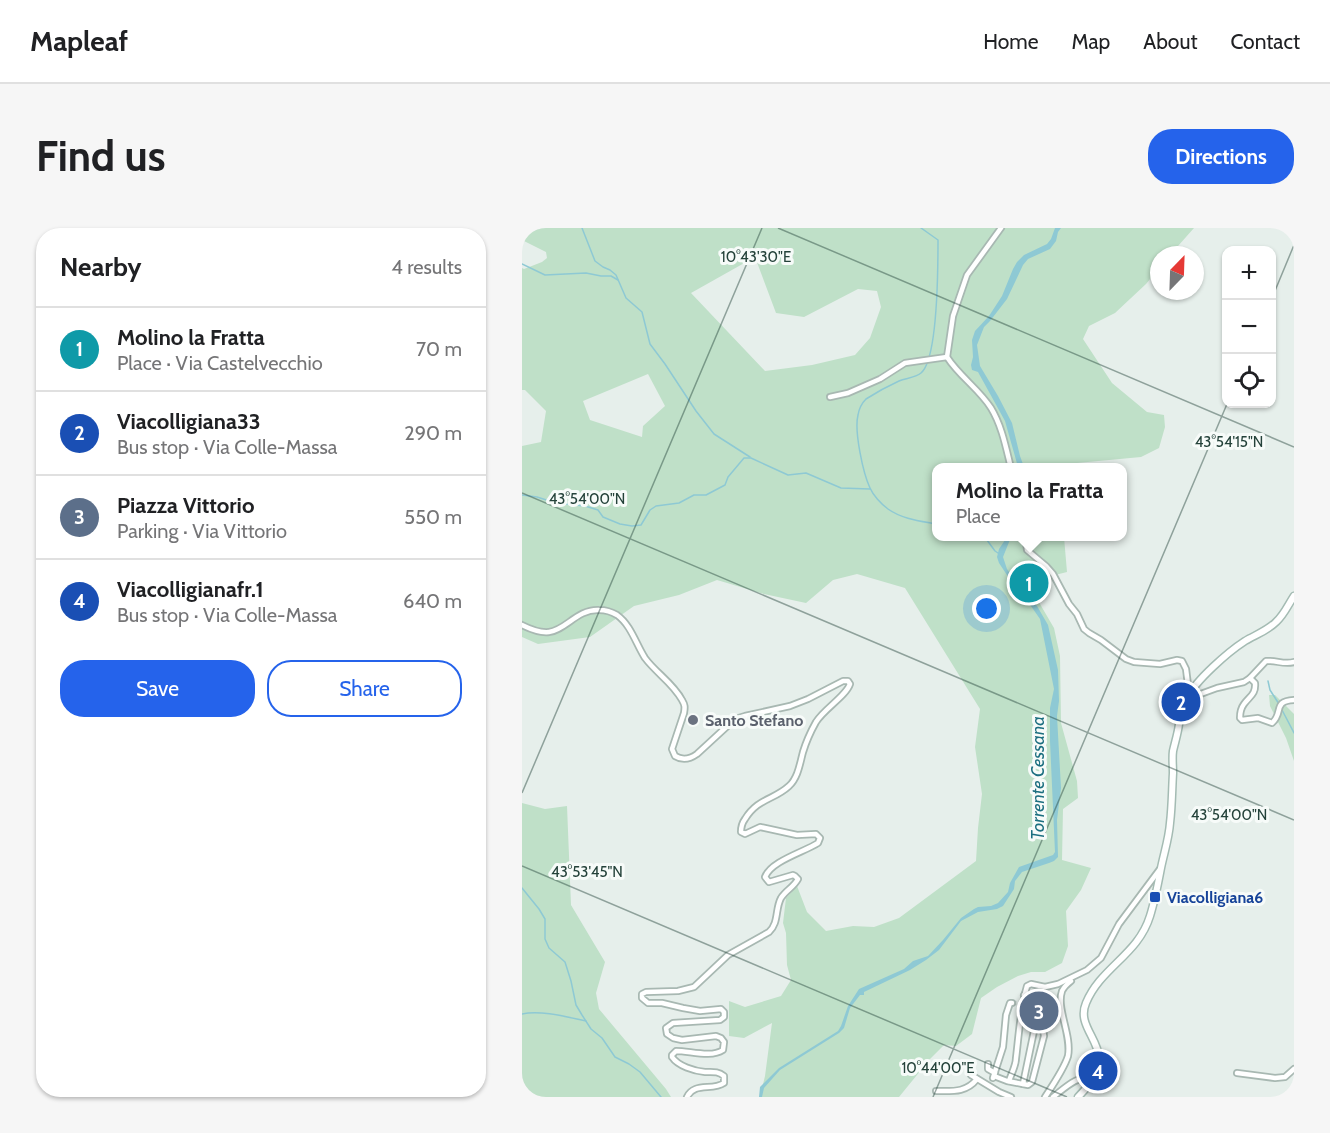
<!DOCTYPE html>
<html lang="en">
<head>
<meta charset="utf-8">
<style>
  body { margin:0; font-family:Cabin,sans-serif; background:#f6f6f6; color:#202124 }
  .controls { position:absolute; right:18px; top:18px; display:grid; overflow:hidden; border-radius:12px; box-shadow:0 2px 4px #0004 }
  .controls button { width:54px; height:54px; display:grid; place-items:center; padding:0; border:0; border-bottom:2px solid #e0e0e0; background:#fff; color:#202124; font:30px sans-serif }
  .compass { position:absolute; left:628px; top:18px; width:54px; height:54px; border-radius:50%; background:#fff; box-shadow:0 2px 4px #0004; rotate:23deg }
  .you { position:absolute; left:465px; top:381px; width:21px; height:21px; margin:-15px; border:4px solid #fff; border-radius:50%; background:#1a73e8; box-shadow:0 0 0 9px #1a73e833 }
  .badge { display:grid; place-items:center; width:39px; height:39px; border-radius:50%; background:#2563eb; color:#fff; font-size:20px; font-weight:700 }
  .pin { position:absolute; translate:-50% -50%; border:3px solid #fff; box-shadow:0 2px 6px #0006 }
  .popup { position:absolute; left:410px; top:235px; width:195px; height:78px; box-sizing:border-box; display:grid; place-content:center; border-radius:12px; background:#fff; filter:drop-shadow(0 2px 4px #0005); font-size:20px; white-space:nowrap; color:#757577 }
  .popup b { font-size:22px; color:#202124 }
  .popup::after { content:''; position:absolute; left:50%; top:100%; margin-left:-12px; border:12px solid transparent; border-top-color:#fff }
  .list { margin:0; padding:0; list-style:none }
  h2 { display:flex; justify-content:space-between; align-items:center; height:78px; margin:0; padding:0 24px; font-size:26px }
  h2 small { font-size:20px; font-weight:400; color:#757577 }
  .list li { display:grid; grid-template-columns:39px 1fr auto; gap:18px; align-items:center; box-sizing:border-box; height:84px; padding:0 24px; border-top:2px solid #e0e0e0 }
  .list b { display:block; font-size:22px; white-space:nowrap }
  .list p { margin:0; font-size:20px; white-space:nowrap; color:#757577 }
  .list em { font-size:20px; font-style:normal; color:#757577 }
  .actions { display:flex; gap:12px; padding:18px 24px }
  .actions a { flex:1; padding:14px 0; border:2px solid #2563eb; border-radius:24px; text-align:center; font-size:21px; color:#2563eb }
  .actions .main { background:#2563eb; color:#fff }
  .icon { flex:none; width:33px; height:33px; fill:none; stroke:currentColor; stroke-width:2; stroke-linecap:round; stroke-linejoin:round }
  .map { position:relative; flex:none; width:772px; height:869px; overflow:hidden; border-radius:24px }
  header { display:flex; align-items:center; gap:36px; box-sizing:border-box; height:84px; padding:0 30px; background:#fff; border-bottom:2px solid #e0e0e0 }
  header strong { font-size:28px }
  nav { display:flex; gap:33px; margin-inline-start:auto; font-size:21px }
  .intro { display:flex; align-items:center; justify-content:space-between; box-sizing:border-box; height:144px; padding:0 36px }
  h1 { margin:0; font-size:42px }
  .button { padding:15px 27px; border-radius:24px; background:#2563eb; color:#fff; font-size:21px; font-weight:700 }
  main { display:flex; gap:36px; padding:0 36px }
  aside { flex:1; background:#fff; border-radius:24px; box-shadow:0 2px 4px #0004 }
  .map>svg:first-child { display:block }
  .green { fill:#bfe0c8; fill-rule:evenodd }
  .water { fill:#8ec9d4 }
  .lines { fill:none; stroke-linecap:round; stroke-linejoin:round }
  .stream { stroke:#8ec9d4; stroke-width:1.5 }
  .street-tunnel { stroke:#bfccc8; stroke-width:4.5; stroke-dasharray:4.5 2; stroke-linecap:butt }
  .street-casing { stroke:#a8b8b2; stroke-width:8 }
  .secondary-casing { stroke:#a4bbb3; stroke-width:9 }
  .street { stroke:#fff; stroke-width:4.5 }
  .secondary { stroke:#fff; stroke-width:6 }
  .ticks { fill:none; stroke:#24423a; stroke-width:1.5; stroke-opacity:0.45 }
  .worship-dot { fill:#6b7280; stroke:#f7fbf9; stroke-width:2 }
  .transit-dot { fill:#1a4fb4; stroke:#f7fbf9; stroke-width:2 }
  .labels { text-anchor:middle; stroke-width:6; stroke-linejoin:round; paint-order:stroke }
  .worship-label { font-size:16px; font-weight:bold; fill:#5b616d; stroke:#f7fbf9; text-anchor:start }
  .transit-label { font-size:16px; font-weight:bold; fill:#164399; stroke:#f7fbf9; text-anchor:start }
  .water-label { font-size:18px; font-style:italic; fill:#1c6f80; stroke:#f7fbf9 }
  .ticks-label { font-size:15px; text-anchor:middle; fill:#24423a; stroke:#f7fbf9; stroke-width:6; stroke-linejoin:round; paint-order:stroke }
</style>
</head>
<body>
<header>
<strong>Mapleaf</strong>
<nav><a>Home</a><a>Map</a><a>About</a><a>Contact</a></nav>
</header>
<div class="intro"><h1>Find us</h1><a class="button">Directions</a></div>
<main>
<aside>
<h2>Nearby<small>4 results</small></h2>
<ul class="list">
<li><span class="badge" style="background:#0f9aa8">1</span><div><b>Molino la Fratta</b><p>Place · Via Castelvecchio</p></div><em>70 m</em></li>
<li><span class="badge" style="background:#1a4fb4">2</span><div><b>Viacolligiana33</b><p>Bus stop · Via Colle-Massa</p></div><em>290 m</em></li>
<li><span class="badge" style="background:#5c6f8a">3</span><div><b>Piazza Vittorio</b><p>Parking · Via Vittorio</p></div><em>550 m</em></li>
<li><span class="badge" style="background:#1a4fb4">4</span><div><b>Viacolligianafr.1</b><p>Bus stop · Via Colle-Massa</p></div><em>640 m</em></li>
</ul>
<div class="actions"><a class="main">Save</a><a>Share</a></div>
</aside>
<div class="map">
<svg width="772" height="869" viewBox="0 0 772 869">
  <rect width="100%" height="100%" fill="#e6efeb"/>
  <g class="green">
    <path d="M 0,0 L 672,0 L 648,27 L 637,27 L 637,40 L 624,56 L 593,85 L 567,98 L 561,111 L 590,155 L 625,184 L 642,187 L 643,199 L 637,220 L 619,229 L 555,235 L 550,239 L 414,240 L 414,308 L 542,309 L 545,344 L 501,355 L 518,376 L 532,400 L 538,428 L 539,495 L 555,553 L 556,570 L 541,581 L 540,632 L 569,640 L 559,662 L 544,683 L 546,718 L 540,735 L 523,744 L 509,744 L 496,748 L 475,759 L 459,770 L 450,806 L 434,818 L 422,817 L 408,831 L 377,869 L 238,869 L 243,848 L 250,795 L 222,810 L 207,808 L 207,773 L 223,779 L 259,768 L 269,752 L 265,737 L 264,705 L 261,695 L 264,670 L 275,658 L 285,684 L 304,703 L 331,698 L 352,699 L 377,690 L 454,633 L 456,600 L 460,566 L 453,519 L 458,481 L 383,360 L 335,346 L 311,352 L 284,375 L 242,366 L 195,352 L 157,367 L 112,378 L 68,409 L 16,416 L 0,409 L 0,218 L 19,214 L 24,183 L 3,162 L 0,162 L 0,40 L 2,41 L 20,34 L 25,30 L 24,24 L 0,12 ZM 233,29 L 254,85 L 282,89 L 336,61 L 355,63 L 359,79 L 348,110 L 333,127 L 290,137 L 243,143 L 169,65 ZM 126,146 L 143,178 L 121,198 L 120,209 L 68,192 L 61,173 Z"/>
    <path d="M 747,467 L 753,467 L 772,486 L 772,533 L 764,510 L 748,478 Z"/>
    <path d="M 0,575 L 23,581 L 45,578 L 49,677 L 83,734 L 74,765 L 77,781 L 144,861 L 149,869 L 0,869 Z"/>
  </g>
  <g class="water">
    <path d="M 533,0 L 539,0 L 536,4 L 534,13 L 528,21 L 506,31 L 501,37 L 485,71 L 468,93 L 462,99 L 455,117 L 458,138 L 476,168 L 490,195 L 498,228 L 502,239 L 496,239 L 483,193 L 456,144 L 450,142 L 449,137 L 451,129 L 450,112 L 453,103 L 467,88 L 480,68 L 491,41 L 495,34 L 502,27 L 525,16 L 529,11 Z"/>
    <path d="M 485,309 L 489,309 L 481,329 L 485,341 L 492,351 L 515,378 L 526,397 L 536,442 L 537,473 L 535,488 L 539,560 L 535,592 L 536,629 L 532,633 L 527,635 L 500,644 L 493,653 L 492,661 L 481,678 L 475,681 L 456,684 L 439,693 L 417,722 L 404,732 L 388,742 L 342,764 L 342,767 L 338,767 L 328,780 L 322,800 L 317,805 L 258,842 L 242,860 L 240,869 L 237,869 L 238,859 L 257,840 L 316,803 L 319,798 L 326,778 L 337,761 L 382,741 L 391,733 L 406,728 L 421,712 L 439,690 L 452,681 L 456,679 L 469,678 L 476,675 L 486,664 L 488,655 L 497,639 L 531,627 L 533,624 L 528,513 L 528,480 L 532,461 L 518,391 L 502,368 L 485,347 L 477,335 L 475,329 L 477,321 Z"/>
  </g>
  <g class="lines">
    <g class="stream">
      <path d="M 60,0 L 73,33 L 81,39 L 88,42 L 94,47 L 104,70 L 120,84 L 128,116 L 143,136 L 174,183 L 192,206 L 228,229"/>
      <path d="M 399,0 L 416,12 C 416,37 416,131 399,145 C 393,150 384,150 377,153 C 366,158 355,164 344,171 C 340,175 337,181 336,187 C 332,203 341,245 348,260 C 351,267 359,276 366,281 C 380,291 398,293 414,296"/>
      <path d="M 0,36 L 23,47 L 64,45 L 79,48 L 89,48 L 96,52"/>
      <path d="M 0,267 L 15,269 L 34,275 L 63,278 L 76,282 L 81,289 L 98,296 L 110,298 L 119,297 L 128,282 L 134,278 L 157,275 L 172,267 L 184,267 L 203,257 L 206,249 L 222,230 L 229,230 L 266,247 L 284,245 L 319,260 L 348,261"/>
      <path d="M 462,308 L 473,323 L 476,325"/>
      <path d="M 746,453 L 748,462 L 757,476"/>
      <path d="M 759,480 L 772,505"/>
      <path d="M 0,660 L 17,681 L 23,691 L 23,711 L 27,720 L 43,734 L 49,753 L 54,777 L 60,787 L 69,801 L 80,810 L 93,829 L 107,836 L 118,844 L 139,869"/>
      <path d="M 0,786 C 19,782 45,789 64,793"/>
    </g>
    <path class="street-tunnel" d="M 490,775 L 498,775"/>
    <defs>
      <g id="street">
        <path d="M 479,0 L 445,47 L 431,88 L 425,129 C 437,148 457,161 469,180 C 480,198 484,220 489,240"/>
        <path d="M 308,169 L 326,165 L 358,151 L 383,135 L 425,129"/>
        <path d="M 503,308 L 505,322 L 524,338 L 531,346 L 547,376 L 555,386 L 562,401 L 567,405 L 579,412 L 604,431 L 612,434 L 638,436 L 655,432 L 660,433 L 664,441 L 667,465"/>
        <path d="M 0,397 C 8,401 18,405 27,404 C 44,402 55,381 77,382 C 84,382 90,384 95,387 C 109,397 114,416 123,430 C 134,445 151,455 160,472 C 163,477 163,479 162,485 L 150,521 L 153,528 C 161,533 168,531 175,526 L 213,491 L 223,488 L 268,478 L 286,471 L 321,453 L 326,453 L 328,456 C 324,468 302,481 294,494 C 289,503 284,514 281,524 C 278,535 276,550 267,558 C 252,572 236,570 223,591 C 220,595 219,598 219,604 L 223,606 L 238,599 L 243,600 L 275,607 L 294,606 L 298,610 L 296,615 C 282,624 249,633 243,649 L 247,654 L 271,647 L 273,648 L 276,651 C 272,659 264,662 259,670 C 253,681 257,695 247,704 L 206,727 L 172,759 L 156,763 L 124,764 L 120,766 L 120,770 L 126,775 L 140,775 L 161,780 L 178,783 L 199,781 L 202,784 L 202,789 L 198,792 L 151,795 L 144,800 L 145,806 L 151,810 L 160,812 L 194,808 L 199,810 L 202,814 L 201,822 C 189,830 168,823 154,823 L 150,827 L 150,829 C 156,838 172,843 183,844 C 191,844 196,843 202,848 L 202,855 C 190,863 172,854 165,869"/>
        <path d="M 728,450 L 733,455 C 734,466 728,468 722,476 C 719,480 718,485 718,490 L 720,492 L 736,490 L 750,495 C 762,485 750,473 772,472"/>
        <path d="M 665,471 L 695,460 L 722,454 L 728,450 L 744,433 C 754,432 762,437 772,434"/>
        <path d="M 466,836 L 466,841 L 473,845"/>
        <path d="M 715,845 L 753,850 L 763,849 L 772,841"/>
        <path d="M 449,847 L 477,864 L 489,869"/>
        <path d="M 472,848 L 485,853 L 506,857 L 510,854 L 522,808 L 521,801 L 516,793"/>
        <path d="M 471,850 L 481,819 L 484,787 L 488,775 L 490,775"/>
        <path d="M 487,853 C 489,846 494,838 494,830 C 497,806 498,782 505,758 L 509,756 L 523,759 L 536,756 L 565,742 L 579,730 L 597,696 L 638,641"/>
        <path d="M 501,856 L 513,798 C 517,791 518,782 516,774 L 502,767"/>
        <path d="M 414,863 C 430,863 444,865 455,851"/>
        <path d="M 523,869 C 529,860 543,838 546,828 C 550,807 534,781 540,763 C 542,759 545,756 549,753"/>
        <path d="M 531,869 C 543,860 555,847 571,850"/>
      </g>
      <path id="secondary" d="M 556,869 C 565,860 578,844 577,830 C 576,810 555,796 564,775 C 579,739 616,727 628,688 C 633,672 636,656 639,640 C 642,625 647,610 648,595 C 650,579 650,562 651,545 C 651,538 650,530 651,523 C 653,514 656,505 657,496 C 659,487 661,479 665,470 C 674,452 706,424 723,413 C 733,407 745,403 754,394 C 762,387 766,377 772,368"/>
    </defs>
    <use href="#street" class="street-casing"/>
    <use href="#secondary" class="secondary-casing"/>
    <use href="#street" class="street"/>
    <use href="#secondary" class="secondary"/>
  </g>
  <path class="ticks" d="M 256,0 L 772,219M 750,70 L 772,17M 0,265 L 772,592M 0,565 L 240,0M 0,638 L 545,869M 411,869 L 705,176"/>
  <circle class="worship-dot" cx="171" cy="492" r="6"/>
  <rect class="transit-dot" x="627" y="663" width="12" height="12" rx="3"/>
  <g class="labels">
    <g class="worship-label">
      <text x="183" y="498">Santo Stefano</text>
    </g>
    <g class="transit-label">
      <text x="645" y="675">Viacolligiana6</text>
    </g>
    <g class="water-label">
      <text transform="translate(516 550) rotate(-90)" y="6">Torrente Cessana</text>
    </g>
  </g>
  <g class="ticks-label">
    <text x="234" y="34">10°43'30"E</text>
    <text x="707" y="219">43°54'15"N</text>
    <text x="65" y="276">43°54'00"N</text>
    <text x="707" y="592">43°54'00"N</text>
    <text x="65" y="649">43°53'45"N</text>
    <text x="416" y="845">10°44'00"E</text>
  </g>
</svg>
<div class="controls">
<button>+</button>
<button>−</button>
<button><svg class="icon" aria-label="locate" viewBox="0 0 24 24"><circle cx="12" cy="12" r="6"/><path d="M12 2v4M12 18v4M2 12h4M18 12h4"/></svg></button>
</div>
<svg class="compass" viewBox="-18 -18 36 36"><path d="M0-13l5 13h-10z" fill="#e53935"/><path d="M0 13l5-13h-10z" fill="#757577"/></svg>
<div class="you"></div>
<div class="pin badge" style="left:507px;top:355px;background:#0f9aa8">1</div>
<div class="popup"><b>Molino la Fratta</b>Place</div>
<div class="pin badge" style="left:659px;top:474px;background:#1a4fb4">2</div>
<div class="pin badge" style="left:517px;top:783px;background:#5c6f8a">3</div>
<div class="pin badge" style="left:576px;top:843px;background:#1a4fb4">4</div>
</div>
</main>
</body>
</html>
